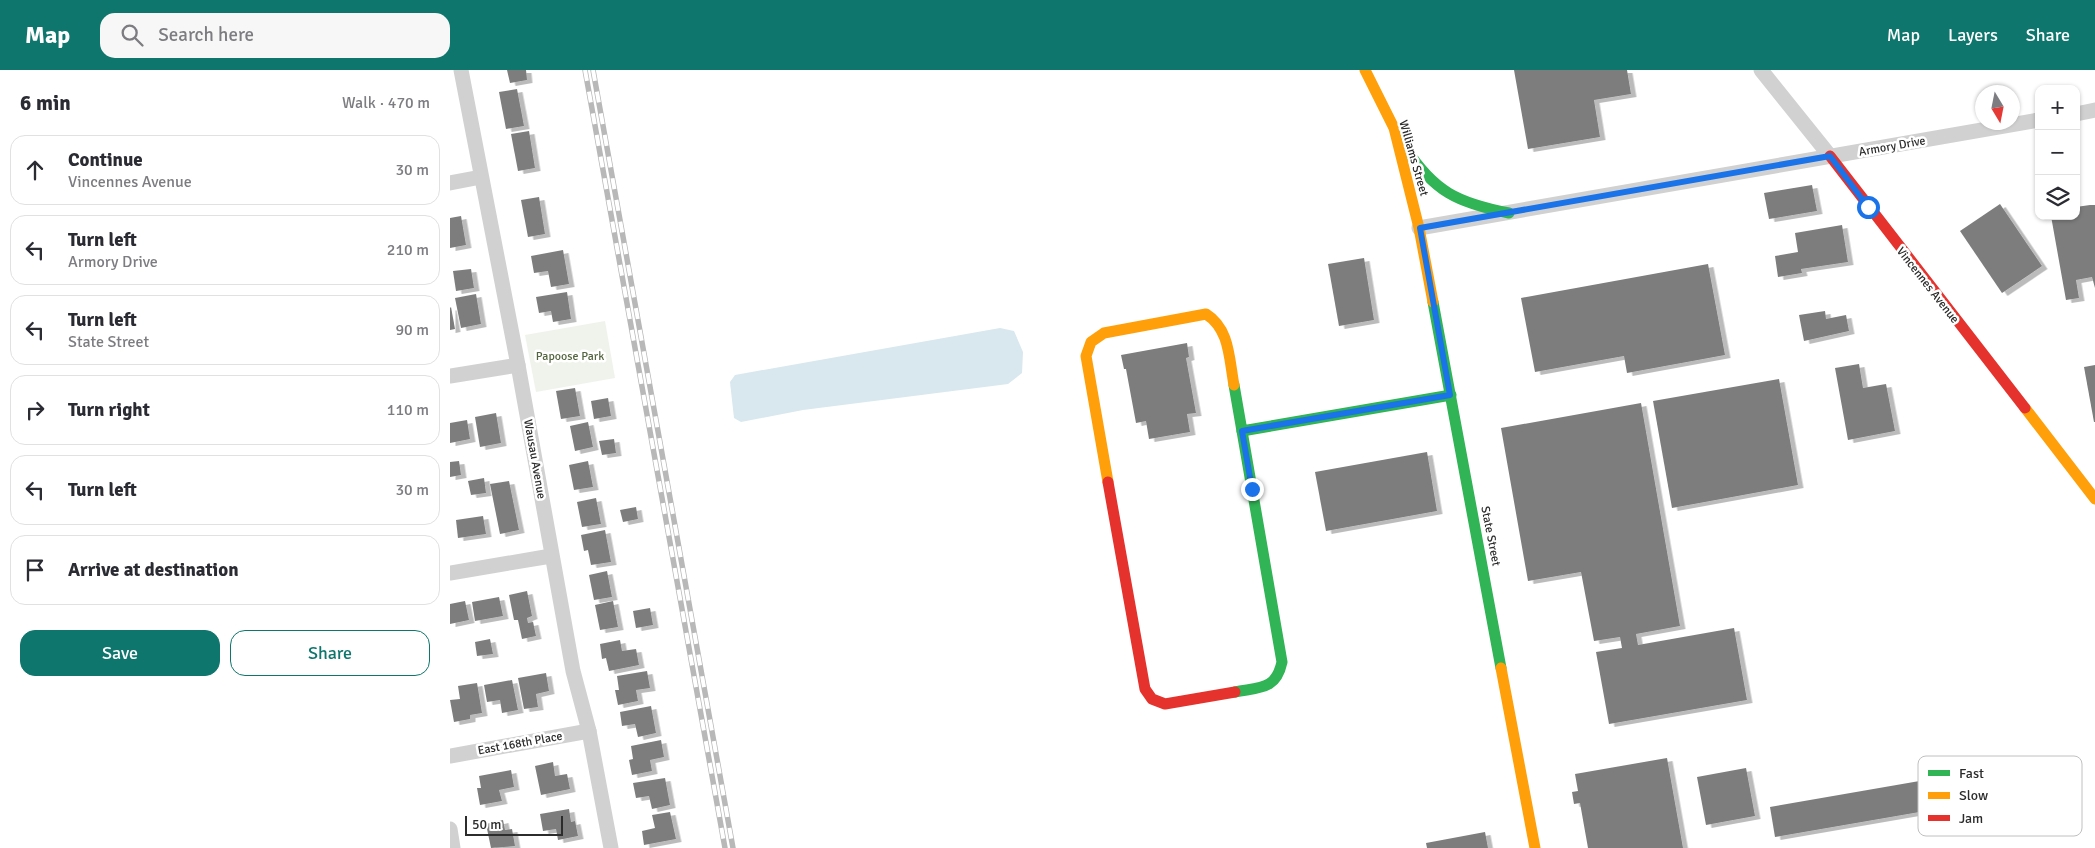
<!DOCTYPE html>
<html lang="en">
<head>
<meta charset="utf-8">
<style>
  body { margin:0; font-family:Signika,sans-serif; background:#f7f7f7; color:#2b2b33 }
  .controls { position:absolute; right:15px; top:15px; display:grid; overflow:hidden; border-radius:10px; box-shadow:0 1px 4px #0004 }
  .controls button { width:45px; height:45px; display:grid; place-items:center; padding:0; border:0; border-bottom:1px solid #e1e1e2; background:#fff; color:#2b2b33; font:25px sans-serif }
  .compass { position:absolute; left:1525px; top:15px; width:45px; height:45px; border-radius:50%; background:#fff; box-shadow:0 1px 4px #0004; rotate:170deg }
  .scale { position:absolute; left:15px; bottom:12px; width:98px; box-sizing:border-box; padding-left:5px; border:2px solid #2c2c2c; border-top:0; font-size:14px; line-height:18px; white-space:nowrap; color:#2c2c2c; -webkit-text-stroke:4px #fff; paint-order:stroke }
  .stop { position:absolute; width:15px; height:15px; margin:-11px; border:4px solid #1a73e8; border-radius:50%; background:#fff }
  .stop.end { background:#1a73e8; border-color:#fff; box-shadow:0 1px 5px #0008 }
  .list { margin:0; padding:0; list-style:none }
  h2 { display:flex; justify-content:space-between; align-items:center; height:65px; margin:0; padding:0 20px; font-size:21px }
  h2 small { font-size:16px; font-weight:400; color:#7c7c81 }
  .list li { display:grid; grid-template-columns:32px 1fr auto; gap:15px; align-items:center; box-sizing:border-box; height:70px; margin:0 10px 10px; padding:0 10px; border:1px solid #e1e1e2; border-radius:15px }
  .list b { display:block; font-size:19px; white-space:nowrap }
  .list p { margin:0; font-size:16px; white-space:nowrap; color:#7c7c81 }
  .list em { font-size:16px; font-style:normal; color:#7c7c81 }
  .actions { display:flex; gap:10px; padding:15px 20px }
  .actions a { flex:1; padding:11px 0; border:1px solid #0f766e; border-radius:15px; text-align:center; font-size:18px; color:#0f766e }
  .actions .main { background:#0f766e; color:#fff }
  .icon { flex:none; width:28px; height:28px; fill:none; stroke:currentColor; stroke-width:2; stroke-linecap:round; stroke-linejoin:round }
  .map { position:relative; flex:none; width:1645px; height:778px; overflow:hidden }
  header { display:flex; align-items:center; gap:30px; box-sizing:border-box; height:70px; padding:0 25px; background:#0f766e; color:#fff }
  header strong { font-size:24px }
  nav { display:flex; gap:28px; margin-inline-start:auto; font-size:18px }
  .search { width:350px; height:45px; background:#f7f7f7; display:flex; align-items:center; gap:12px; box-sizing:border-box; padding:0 18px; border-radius:15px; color:#7c7c81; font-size:19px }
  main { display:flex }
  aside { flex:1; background:#fff }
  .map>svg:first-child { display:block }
  .green { fill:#f0f3eb }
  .water { fill:#d8e8ee }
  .building { fill:#7d7d7d; filter:url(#shadow) }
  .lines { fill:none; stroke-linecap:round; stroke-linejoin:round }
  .street { stroke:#d1d1d1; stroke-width:15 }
  .fast { stroke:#30b455; stroke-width:11 }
  .slow { stroke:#ff9f0a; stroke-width:11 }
  .jam { stroke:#e5322d; stroke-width:11 }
  .rail-casing { stroke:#b8b8b8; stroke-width:5.5 }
  .rail { stroke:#fff; stroke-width:4; stroke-dasharray:11; stroke-linecap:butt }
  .route { stroke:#1a73e8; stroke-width:6 }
  .labels { text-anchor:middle; stroke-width:5; stroke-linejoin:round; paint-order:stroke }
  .street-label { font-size:12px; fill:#2c2c2c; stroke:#fff }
  .park-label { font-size:12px; fill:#53643e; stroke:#fff }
  .key { fill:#fff; stroke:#c0c0c0; stroke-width:1 }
  .key-label { font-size:14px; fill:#2c2c2c }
</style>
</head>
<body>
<header>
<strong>Map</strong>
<div class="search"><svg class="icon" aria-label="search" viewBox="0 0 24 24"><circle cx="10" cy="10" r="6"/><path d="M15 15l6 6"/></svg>Search here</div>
<nav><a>Map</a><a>Layers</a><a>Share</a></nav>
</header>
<main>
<aside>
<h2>6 min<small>Walk · 470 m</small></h2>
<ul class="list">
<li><svg class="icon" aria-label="ahead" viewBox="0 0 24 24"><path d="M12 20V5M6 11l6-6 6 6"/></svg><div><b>Continue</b><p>Vincennes Avenue</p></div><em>30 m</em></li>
<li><svg class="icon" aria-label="left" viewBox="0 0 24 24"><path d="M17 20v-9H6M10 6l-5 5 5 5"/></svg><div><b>Turn left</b><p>Armory Drive</p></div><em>210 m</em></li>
<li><svg class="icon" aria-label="left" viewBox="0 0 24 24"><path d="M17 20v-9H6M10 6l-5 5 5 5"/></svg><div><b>Turn left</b><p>State Street</p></div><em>90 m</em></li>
<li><svg class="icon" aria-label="right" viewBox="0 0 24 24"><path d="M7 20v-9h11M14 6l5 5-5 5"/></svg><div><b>Turn right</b></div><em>110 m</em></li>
<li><svg class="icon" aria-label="left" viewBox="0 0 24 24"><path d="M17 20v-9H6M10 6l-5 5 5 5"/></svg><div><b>Turn left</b></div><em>30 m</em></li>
<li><svg class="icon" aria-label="arrive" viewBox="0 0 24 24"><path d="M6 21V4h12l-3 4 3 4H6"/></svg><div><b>Arrive at destination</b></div></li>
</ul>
<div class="actions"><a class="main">Save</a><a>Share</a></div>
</aside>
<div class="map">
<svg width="1645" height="778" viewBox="0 0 1645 778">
  <defs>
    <filter id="shadow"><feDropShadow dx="5.5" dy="3" stdDeviation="0" flood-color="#0004"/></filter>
  </defs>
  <rect width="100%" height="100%" fill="#fff"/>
  <path class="green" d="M 155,251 L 165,308 L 86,322 L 75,265 Z"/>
  <path class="water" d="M 550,258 L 564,261 L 573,282 L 572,303 L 558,314 L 353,340 L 291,352 L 284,348 L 280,312 L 285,305 Z"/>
  <g class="building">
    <path d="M 57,0 L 76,0 L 77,10 L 60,13 Z"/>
    <path d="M 1064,0 L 1177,0 L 1181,24 L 1144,30 L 1150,67 L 1078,79 Z"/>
    <path d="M 67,19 L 74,56 L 56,59 L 49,22 Z"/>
    <path d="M 79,61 L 85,98 L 68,101 L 61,64 Z"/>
    <path d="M 1362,115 L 1367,141 L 1319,149 L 1314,123 Z"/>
    <path d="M 89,127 L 95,164 L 78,167 L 71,130 Z"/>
    <path d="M 1550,134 L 1592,196 L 1552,223 L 1510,161 Z"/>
    <path d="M 1640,135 L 1645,135 L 1645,218 L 1642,207 L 1626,210 L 1629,228 L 1616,230 L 1601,146 L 1626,146 L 1626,137 Z"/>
    <path d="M 11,146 L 16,175 L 0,178 L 0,148 Z"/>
    <path d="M 1392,155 L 1398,192 L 1351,199 L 1352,203 L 1328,207 L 1325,186 L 1348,182 L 1345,163 Z"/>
    <path d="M 113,180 L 119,214 L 101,217 L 98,201 L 84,203 L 81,186 Z"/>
    <path d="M 914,188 L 924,250 L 889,256 L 878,194 Z"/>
    <path d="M 1258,194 L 1275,285 L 1177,303 L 1174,286 L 1085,302 L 1071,228 Z"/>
    <path d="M 21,199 L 24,218 L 6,221 L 3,201 Z"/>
    <path d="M 117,222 L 121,249 L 103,252 L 101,241 L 89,243 L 86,227 Z"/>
    <path d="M 26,224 L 31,254 L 11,258 L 5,228 Z"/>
    <path d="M 1,237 L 5,259 L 0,260 L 0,238 Z"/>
    <path d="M 1375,241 L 1376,249 L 1396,245 L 1399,261 L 1354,271 L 1349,245 Z"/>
    <path d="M 737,273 L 739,287 L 736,288 L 746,343 L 737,344 L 740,362 L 699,369 L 696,351 L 686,353 L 676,299 L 674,299 L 671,285 Z"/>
    <path d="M 1409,294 L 1413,318 L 1436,314 L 1445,361 L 1398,370 L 1385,298 Z"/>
    <path d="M 1645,295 L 1645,352 L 1644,352 L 1634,297 Z"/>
    <path d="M 1329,309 L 1348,415 L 1222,438 L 1203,331 Z"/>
    <path d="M 125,318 L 130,346 L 111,349 L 106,321 Z"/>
    <path d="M 158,328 L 161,346 L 144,349 L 141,331 Z"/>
    <path d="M 1191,333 L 1230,556 L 1186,564 L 1188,575 L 1284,558 L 1297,630 L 1159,654 L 1146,582 L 1172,578 L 1170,567 L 1144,571 L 1131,502 L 1078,511 L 1051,358 Z"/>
    <path d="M 46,343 L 51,373 L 30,377 L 25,347 Z"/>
    <path d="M 17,350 L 20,369 L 0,373 L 0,353 Z"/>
    <path d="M 138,352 L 143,377 L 125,381 L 120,356 Z"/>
    <path d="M 164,369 L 166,383 L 152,385 L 149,371 Z"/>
    <path d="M 977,382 L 987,441 L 876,461 L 865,402 Z"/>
    <path d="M 9,391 L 11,405 L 0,407 L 0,392 Z"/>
    <path d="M 138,391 L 143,417 L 124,420 L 119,395 Z"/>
    <path d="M 34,408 L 36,423 L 21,425 L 18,411 Z"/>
    <path d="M 59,411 L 69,460 L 50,464 L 40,414 Z"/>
    <path d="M 146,428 L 151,454 L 132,457 L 127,432 Z"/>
    <path d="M 186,437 L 188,449 L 173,452 L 170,440 Z"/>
    <path d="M 33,446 L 36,464 L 8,468 L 6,450 Z"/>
    <path d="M 155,460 L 161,492 L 141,495 L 138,480 L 134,481 L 131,465 Z"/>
    <path d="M 157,501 L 162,527 L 144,530 L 139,505 Z"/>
    <path d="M 77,521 L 82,546 L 77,548 L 78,553 L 83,552 L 86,566 L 72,569 L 68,550 L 64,550 L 59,525 Z"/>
    <path d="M 49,527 L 53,546 L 25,551 L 22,532 Z"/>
    <path d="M 15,531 L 19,550 L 0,554 L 0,534 Z"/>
    <path d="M 163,531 L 168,557 L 150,560 L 145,535 Z"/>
    <path d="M 200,538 L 203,555 L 186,558 L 183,541 Z"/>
    <path d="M 40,569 L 43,584 L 27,586 L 25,572 Z"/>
    <path d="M 170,570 L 172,581 L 186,579 L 189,595 L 159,601 L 156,588 L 152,589 L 150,574 Z"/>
    <path d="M 197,601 L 200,618 L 186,620 L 188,631 L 168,635 L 165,620 L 169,620 L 167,606 Z"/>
    <path d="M 96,603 L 99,621 L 86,624 L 88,637 L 74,639 L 68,608 Z"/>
    <path d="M 62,610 L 68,640 L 52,643 L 50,630 L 37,632 L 34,615 Z"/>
    <path d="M 27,613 L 32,643 L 20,645 L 20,649 L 4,652 L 0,630 L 10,629 L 8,616 Z"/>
    <path d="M 201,636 L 206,663 L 188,667 L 185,654 L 172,656 L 170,642 Z"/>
    <path d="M 211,670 L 214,687 L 200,690 L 202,701 L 182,705 L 179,690 L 183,689 L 181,676 Z"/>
    <path d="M 1217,688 L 1233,778 L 1138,778 L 1130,733 L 1124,734 L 1122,722 L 1128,721 L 1125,704 Z"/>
    <path d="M 103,692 L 105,706 L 117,704 L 120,719 L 91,725 L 85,696 Z"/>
    <path d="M 1296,698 L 1305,746 L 1256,755 L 1247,707 Z"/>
    <path d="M 61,700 L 64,717 L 49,720 L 52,731 L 30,735 L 27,718 L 31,718 L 29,706 Z"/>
    <path d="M 1533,700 L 1539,730 L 1325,767 L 1320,737 Z"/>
    <path d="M 215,708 L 220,735 L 202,739 L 199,726 L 186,728 L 183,713 Z"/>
    <path d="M 119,739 L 121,752 L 125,751 L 128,766 L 108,770 L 106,759 L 93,761 L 90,744 Z"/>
    <path d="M 220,742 L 226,769 L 194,775 L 192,761 L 205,758 L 202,745 Z"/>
    <path d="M 53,750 L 55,760 L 62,759 L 65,776 L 41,778 L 36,754 Z"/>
    <path d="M 1035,762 L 1038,778 L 977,778 L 976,773 Z"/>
  </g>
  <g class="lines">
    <g class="street">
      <path d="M 11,0 L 68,295 L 123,601 L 139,661 L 161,778"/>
      <path d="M 1311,0 L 1380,86"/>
      <path d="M 1626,44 L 1645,40"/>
      <path d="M 0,113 L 31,107"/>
      <path d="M 969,158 L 1589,50"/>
      <path d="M 0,306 L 68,295"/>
      <path d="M 0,503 L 101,486"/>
      <path d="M 0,686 L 139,661"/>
      <path d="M 0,759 L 3,778"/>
    </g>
    <g class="fast">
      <path d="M 955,77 C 984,122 1008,133 1059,143"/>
      <path d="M 983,232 L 1051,598"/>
      <path d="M 784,315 L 792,361 L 1001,325"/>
      <path d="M 785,622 C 810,617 826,620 832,592 L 792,361"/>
    </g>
    <g class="slow">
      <path d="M 915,0 L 944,58 L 969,158 L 983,232"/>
      <path d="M 1575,338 L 1645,429"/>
      <path d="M 658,412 L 636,286 L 641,272 L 654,263 L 756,244 C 780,259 779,289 784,315"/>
      <path d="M 1051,598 L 1085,778"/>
    </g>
    <g class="jam">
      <path d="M 1380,86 L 1575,338"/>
      <path d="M 658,412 L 695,619 L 702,629 L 715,634 L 785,622"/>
    </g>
    <defs>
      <g id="rail">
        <path d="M 135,0 L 275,778"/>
        <path d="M 143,0 L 283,778"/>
      </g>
    </defs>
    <use href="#rail" class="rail-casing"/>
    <use href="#rail" class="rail"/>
  </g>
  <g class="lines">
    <path class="route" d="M 802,419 L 792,361 L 1000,325 L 970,158 L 1380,86 L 1418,137"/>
  </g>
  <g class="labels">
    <g class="street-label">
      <text transform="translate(1442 76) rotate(-10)" y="4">Armory Drive</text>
      <text transform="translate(964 88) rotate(74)" y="4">Williams Street</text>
      <text transform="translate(1478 215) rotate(52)" y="4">Vincennes Avenue</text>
      <text transform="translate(85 389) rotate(80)" y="4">Wausau Avenue</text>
      <text transform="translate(1041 466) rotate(79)" y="4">State Street</text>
      <text transform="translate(70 673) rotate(-10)" y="4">East 168th Place</text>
    </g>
    <g class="park-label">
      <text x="120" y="290">Papoose Park</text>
    </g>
  </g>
  <rect x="1468" y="686" width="164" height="80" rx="8" class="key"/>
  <rect x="1478" y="700" width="22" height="6" fill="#30b455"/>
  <rect x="1478" y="722" width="22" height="7" fill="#ff9f0a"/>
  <rect x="1478" y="745" width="22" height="6" fill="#e5322d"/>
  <g class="key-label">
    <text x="1509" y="708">Fast</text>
    <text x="1509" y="730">Slow</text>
    <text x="1509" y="753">Jam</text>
  </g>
</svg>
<div class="controls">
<button>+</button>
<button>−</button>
<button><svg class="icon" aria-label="layers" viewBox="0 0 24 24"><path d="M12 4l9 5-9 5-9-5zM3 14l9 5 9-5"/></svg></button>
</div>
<svg class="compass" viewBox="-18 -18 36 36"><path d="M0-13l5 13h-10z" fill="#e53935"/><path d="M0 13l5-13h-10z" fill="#7c7c81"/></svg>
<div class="scale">50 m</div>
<div class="stop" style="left:1418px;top:137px"></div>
<div class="stop end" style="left:802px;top:419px"></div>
</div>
</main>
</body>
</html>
